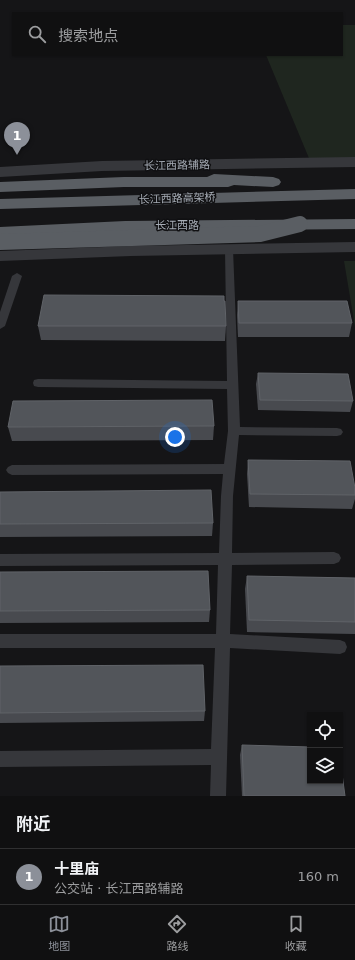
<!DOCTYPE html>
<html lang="zh">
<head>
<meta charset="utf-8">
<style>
  body { margin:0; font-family:"DejaVu Sans","Noto Sans SC",sans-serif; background:#1e1e1f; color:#f1f3f6 }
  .controls { position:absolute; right:12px; bottom:12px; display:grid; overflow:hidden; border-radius:0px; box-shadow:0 1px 3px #0004 }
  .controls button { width:36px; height:36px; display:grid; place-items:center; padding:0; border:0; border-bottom:1px solid #303031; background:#101011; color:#f1f3f6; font:20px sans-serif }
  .you { position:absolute; left:175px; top:437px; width:14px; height:14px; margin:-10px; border:3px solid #fff; border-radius:50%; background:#1a73e8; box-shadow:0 0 0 6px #1a73e833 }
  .badge { display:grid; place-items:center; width:26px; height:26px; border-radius:50%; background:#8c9099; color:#fff; font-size:13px; font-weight:700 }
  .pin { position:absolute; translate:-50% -33px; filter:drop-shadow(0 1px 2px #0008) }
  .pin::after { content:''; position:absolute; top:21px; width:14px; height:12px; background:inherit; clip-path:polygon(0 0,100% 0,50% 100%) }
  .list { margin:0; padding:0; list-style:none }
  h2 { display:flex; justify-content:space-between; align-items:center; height:52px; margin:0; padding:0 16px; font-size:17px }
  h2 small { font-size:13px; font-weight:400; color:#9c9d9f }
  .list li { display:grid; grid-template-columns:26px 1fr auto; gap:12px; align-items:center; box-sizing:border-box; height:56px; padding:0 16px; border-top:1px solid #303031 }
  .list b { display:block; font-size:15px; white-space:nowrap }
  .list p { margin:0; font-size:13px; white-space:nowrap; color:#9c9d9f }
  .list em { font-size:13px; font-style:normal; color:#9c9d9f }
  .icon { flex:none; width:22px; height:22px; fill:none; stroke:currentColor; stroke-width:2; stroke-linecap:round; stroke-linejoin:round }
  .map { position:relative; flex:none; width:355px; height:796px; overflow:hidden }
  .search { position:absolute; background:#101011; box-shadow:0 1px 3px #0004; left:12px; right:12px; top:12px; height:44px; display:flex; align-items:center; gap:10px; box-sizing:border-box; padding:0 14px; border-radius:0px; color:#9c9d9f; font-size:15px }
  .sheet { height:108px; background:#101011 }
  nav { display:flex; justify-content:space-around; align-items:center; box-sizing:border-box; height:56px; border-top:1px solid #303031; background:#101011; font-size:11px; color:#9c9d9f }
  nav a { display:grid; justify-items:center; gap:2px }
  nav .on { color:#8c9099 }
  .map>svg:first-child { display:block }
  .green { fill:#1f261f }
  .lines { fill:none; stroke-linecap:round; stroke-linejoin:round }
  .service { fill:#36373b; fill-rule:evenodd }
  .minor { fill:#36373b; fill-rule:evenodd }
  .trunk { fill:#5a5e63; fill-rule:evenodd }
  .trunk-bridge { stroke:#5a5e63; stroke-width:16 }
  .wall { fill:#484a4f }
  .building { fill:#52555a; stroke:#606368 }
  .labels { text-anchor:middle; stroke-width:3; stroke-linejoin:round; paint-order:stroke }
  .far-street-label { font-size:11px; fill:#a7adb6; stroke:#101012 }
</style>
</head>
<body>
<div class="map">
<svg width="355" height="796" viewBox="0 0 355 796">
  <rect width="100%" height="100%" fill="#151517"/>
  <g class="green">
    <path d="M 342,25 L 355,25 L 355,162 L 311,163 L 266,55 L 342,55 Z"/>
    <path d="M 344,261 L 355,261 L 355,327 Z"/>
  </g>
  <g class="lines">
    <g class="service">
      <path d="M 229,246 L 233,249 L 240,427 L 337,428 L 341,429 L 343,432 L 341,435 L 337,436 L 239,435 L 233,496 L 232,553 L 334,552 L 339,554 L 341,558 L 339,562 L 334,564 L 232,565 L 230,634 L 340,640 L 345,642 L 347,647 L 345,652 L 340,654 L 230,648 L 226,796 L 210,796 L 211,765 L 0,767 L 0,751 L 211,749 L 215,648 L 0,648 L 0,634 L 216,634 L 218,565 L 0,566 L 0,554 L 219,553 L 221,496 L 223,474 L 12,475 L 8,473 L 6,470 L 8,467 L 12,465 L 224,464 L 228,431 L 227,389 L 38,387 L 34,386 L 33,383 L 34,380 L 38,379 L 227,381 L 225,249 Z"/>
      <path d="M 17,273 L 22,276 L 5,326 L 0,329 L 0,312 L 12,276 Z"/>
    </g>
    <g class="minor">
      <path d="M 355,157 L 355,167 L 102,171 L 0,177 L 0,167 L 102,161 Z"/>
      <path d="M 355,242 L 355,252 L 131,256 L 0,261 L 0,251 L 131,246 Z"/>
    </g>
    <g class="trunk">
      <path d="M 214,174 L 273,177 L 279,179 L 281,182 L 279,185 L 273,187 L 234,185 L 228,187 L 124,187 L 0,192 L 0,182 L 124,177 L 207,177 Z"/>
      <path d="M 355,189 L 355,199 L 0,209 L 0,199 Z"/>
      <path d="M 355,219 L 355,229 L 125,231 L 0,237 L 0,227 L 125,221 Z"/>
    </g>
    <path class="trunk-bridge" d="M 0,242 L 260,234 L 300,224"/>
  </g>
  <g class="wall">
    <path d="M 238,301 L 352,323 L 349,337 L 238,337 L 237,315 Z"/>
    <path d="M 38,326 L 226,326 L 225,341 L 41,340 Z"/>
    <path d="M 258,373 L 353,401 L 350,412 L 258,410 L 256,384 Z"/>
    <path d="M 214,426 L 213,440 L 12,441 L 8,427 Z"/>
    <path d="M 248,460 L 355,488 L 355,499 L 352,509 L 249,507 L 247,474 Z"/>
    <path d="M 0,492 L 213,523 L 212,536 L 0,537 Z"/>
    <path d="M 0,572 L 210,610 L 209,622 L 0,623 Z"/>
    <path d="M 247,576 L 355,578 L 355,634 L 247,632 L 245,589 Z"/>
    <path d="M 0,666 L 205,711 L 204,721 L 0,723 Z"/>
    <path d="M 242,745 L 345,796 L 242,796 L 240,755 Z"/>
  </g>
  <g class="building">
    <path d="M 44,295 L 224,296 L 224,301 L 225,301 L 226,326 L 38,326 Z"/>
    <path d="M 238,301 L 347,301 L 352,323 L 239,323 Z"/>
    <path d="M 258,373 L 348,374 L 353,401 L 260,400 Z"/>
    <path d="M 212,400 L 214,426 L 8,427 L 13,401 Z"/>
    <path d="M 248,460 L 350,461 L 355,488 L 355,495 L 250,494 Z"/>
    <path d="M 211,490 L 213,523 L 0,524 L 0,492 Z"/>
    <path d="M 208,571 L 210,610 L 0,611 L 0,572 Z"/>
    <path d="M 247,576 L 355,578 L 355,622 L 249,620 Z"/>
    <path d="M 203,665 L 205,711 L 0,713 L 0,666 Z"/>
    <path d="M 242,745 L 310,747 L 310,781 L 340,781 L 340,759 L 345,796 L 244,796 Z"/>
  </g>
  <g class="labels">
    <g class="far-street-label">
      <text transform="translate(177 165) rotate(-1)" y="4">长江西路辅路</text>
      <text transform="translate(177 198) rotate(-2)" y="4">长江西路高架桥</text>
      <text x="177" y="229">长江西路</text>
    </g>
  </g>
</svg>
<div class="controls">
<button><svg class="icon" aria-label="locate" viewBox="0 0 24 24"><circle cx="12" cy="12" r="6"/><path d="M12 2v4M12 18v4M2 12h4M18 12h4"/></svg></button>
<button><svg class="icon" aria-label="layers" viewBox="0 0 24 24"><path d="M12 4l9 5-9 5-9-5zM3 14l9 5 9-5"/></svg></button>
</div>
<div class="you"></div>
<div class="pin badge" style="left:17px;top:155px">1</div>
<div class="search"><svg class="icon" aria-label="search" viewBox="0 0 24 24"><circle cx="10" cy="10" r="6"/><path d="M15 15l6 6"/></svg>搜索地点</div>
</div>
<section class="sheet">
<h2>附近<small></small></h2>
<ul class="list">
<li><span class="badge">1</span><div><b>十里庙</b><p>公交站 · 长江西路辅路</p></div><em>160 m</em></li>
</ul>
</section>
<nav>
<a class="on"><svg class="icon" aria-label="map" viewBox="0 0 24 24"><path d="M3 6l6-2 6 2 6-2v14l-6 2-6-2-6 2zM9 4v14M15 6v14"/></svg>地图</a>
<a><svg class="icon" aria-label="directions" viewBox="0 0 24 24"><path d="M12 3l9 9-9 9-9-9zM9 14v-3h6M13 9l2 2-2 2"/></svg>路线</a>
<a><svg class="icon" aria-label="saved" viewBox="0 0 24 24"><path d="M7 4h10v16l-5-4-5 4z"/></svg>收藏</a>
</nav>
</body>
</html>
